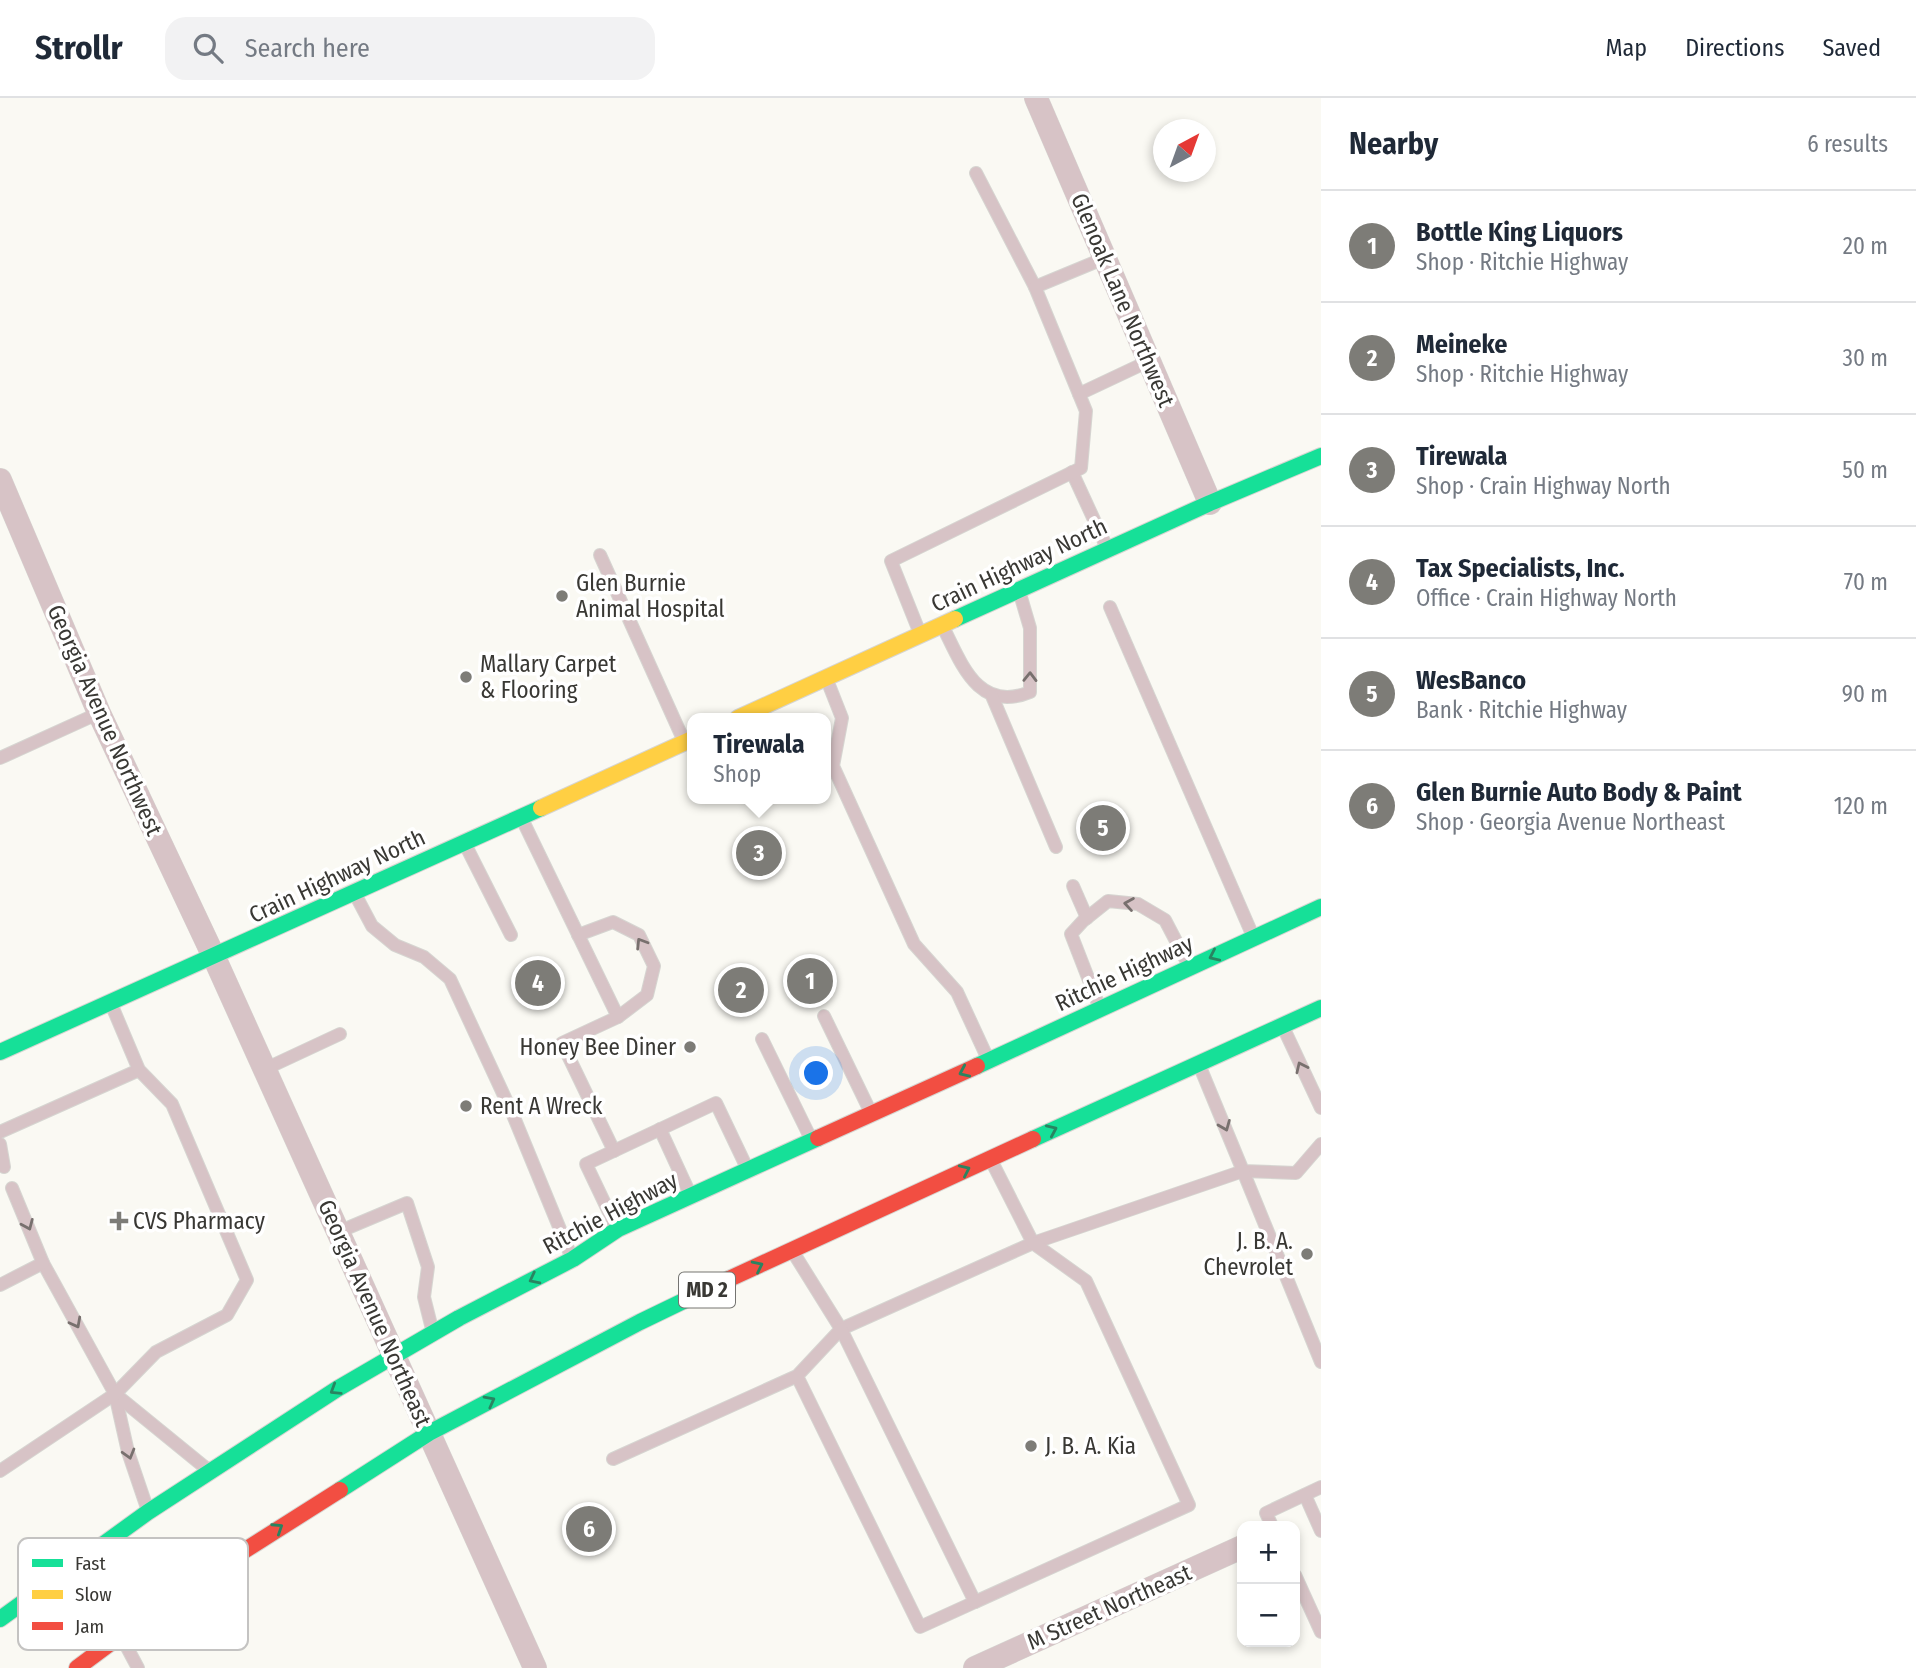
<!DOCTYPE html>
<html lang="en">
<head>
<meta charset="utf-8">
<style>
  body { margin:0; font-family:"Fira Sans Condensed",sans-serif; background:#f2f2f3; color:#1f2937 }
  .controls { position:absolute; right:21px; bottom:21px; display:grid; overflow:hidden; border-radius:14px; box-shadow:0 4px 10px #0003 }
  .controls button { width:63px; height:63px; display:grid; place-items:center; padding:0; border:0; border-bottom:2px solid #e0e1e3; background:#fff; color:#1f2937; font:35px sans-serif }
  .compass { position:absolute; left:1153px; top:21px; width:63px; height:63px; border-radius:50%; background:#fff; box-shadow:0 4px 10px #0003; rotate:41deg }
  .you { position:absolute; left:817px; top:976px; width:24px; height:24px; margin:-18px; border:5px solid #fff; border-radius:50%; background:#1a73e8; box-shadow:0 0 0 10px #1a73e833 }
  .badge { display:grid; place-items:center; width:46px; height:46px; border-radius:50%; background:#7d7c77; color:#fff; font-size:23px; font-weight:700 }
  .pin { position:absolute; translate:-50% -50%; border:4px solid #fff; box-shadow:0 2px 7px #0006 }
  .popup { position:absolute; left:687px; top:615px; width:144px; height:91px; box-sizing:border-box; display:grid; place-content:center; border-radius:14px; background:#fff; filter:drop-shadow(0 2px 5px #0005); font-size:23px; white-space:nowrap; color:#747a83 }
  .popup b { font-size:26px; color:#1f2937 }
  .popup::after { content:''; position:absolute; left:50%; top:100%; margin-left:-14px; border:14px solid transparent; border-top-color:#fff }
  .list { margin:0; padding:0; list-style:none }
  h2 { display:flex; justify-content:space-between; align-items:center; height:91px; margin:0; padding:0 28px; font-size:30px }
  h2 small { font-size:23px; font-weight:400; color:#747a83 }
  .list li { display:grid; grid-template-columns:46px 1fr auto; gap:21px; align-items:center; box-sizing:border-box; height:112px; padding:0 28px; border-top:2px solid #e0e1e3 }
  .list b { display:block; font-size:26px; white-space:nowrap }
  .list p { margin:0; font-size:23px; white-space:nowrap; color:#747a83 }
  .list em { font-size:23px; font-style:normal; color:#747a83 }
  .icon { flex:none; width:38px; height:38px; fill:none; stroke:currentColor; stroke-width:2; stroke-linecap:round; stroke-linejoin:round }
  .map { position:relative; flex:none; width:1321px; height:1570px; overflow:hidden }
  header { display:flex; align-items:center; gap:42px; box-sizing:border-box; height:98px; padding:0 35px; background:#fff; border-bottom:2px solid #e0e1e3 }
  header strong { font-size:33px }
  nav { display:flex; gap:38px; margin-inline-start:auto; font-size:24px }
  .search { width:490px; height:63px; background:#f2f2f3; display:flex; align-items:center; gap:18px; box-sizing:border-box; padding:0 24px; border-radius:21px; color:#747a83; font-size:26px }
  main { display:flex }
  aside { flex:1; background:#fff }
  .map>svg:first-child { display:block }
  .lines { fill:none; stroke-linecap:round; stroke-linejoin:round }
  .lane-casing { stroke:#d6d5d1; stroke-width:14 }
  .street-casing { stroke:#d6d5d1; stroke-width:24 }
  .fast-casing { stroke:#d6d5d1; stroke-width:18 }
  .slow-casing { stroke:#d6d5d1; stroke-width:18 }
  .jam-casing { stroke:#d6d5d1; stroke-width:18 }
  .lane { stroke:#d7c3c6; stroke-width:12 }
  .street { stroke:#d7c3c6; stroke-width:23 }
  .fast { stroke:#16e098; stroke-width:16 }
  .slow { stroke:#ffcf43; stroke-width:16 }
  .jam { stroke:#f24e42; stroke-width:16 }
  .oneway { stroke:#78706e }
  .oneway2 { stroke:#298461 }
  .poi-dot { fill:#7d7c77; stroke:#fff; stroke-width:2.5 }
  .labels { text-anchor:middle; stroke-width:7; stroke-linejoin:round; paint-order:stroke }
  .shield { fill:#fff; stroke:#747471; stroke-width:2 }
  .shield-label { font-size:21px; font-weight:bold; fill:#393834 }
  .street-label { font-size:23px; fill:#393834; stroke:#fff }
  .poi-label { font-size:23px; fill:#393834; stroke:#fff; text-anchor:start }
  .key { fill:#fff; stroke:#c4c3c2; stroke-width:2 }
  .key-label { font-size:19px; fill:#393834 }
</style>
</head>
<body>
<header>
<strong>Strollr</strong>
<div class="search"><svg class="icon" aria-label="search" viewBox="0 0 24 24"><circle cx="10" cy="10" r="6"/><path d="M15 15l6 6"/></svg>Search here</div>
<nav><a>Map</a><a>Directions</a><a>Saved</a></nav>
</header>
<main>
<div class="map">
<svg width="1321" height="1570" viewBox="0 0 1321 1570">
  <rect width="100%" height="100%" fill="#faf9f3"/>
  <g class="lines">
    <defs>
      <g id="lane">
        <path d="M 976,75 L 1035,189"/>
        <path d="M 1079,296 L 1149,263"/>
        <path d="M 1072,374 L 1107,450"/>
        <path d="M 600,457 L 683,641"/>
        <path d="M 1110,509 L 1252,836"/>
        <path d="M 944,531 C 962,567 979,615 1030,594 L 1030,530 L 1020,496"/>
        <path d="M 919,533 L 891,463 L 1081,370 L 1086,313 L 1035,189 L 1105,160"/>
        <path d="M 827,582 L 842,620 L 833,668 L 914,846 L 957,894 L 987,959"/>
        <path d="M 992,598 L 1056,749"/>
        <path d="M 0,660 L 99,615"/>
        <path d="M 522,721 L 618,919"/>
        <path d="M 466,748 L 511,837"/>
        <path d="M 1073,788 L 1087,820"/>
        <path d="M 355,796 L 372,828 L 395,847 L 424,859 L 450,881 L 513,1017 L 571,1158"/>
        <path d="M 578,837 L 613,824 L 639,837 L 654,868 L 647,897 L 618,919 L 562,945 L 614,1053"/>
        <path d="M 1099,908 L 1071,836 L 1083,823 L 1108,803 L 1138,806 L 1165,822 L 1188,866"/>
        <path d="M 824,918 L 871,1015"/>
        <path d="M 1284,931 L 1321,1010"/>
        <path d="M 762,941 L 811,1041"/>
        <path d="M 1200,969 L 1243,1073 L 1296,1075 L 1321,1046"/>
        <path d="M 265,971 L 340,936"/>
        <path d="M 660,1031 L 689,1094"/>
        <path d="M 0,1034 L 139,972"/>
        <path d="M 0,1046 L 4,1069"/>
        <path d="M 12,1090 L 43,1165 L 115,1296 L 128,1354 L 147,1410"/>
        <path d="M 616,1129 L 586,1066 L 716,1005 L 746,1068"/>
        <path d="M 338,1134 L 407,1105 L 428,1169 L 424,1199 L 432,1231"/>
        <path d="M 1033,1145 L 1243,1073 L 1321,1264"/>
        <path d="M 793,1154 L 841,1231 L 1033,1145 L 992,1064"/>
        <path d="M 0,1187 L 43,1165"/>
        <path d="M 115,1296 L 207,1371"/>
        <path d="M 613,1361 L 797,1278 L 841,1231 L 975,1504 L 920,1529 L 797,1278"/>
        <path d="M 0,1373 L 115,1296 L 156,1254 L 227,1217 L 247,1182 L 172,1006 L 139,972 L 112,908"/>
        <path d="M 1305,1397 L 1321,1433"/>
        <path d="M 1272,1428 L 1266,1415 L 1321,1389"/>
        <path d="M 1295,1477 L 1321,1534"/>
        <path d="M 975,1504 L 1189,1407 L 1086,1183 L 1033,1145"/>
        <path d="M 122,1540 L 138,1570"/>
      </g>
      <g id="street">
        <path d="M 1036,0 L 1210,405"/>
        <path d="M 0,382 L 99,615 L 214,859 L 535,1570"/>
        <path d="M 975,1570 L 1242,1449"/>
      </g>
      <g id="fast">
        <path d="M 955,521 L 1210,405 L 1321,358"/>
        <path d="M 0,954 L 541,710"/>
        <path d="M 977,968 L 1321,809"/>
        <path d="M 1033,1041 L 1321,910"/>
        <path d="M 340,1392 L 429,1335 L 640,1224 L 729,1181"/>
        <path d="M 0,1521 L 148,1414 L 337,1291 L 459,1220 L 573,1161 L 618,1131 L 818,1040"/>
      </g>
      <g id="slow">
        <path d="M 738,620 L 955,521"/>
        <path d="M 541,710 L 692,641"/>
      </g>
      <g id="jam">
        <path d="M 818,1040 L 977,968"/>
        <path d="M 729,1181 L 1033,1041"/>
        <path d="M 77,1570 L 179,1494 L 340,1392"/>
      </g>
    </defs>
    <use href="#lane" class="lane-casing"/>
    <use href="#street" class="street-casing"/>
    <use href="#fast" class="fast-casing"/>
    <use href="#slow" class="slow-casing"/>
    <use href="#jam" class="jam-casing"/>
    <use href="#lane" class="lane"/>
    <use href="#street" class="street"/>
    <use href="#fast" class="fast"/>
    <use href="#slow" class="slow"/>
    <use href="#jam" class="jam"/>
  </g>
  <defs><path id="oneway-chevron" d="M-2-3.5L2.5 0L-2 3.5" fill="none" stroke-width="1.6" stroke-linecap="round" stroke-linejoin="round" transform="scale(1.75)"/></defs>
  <g class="oneway">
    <use href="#oneway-chevron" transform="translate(1030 579) rotate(-89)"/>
    <use href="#oneway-chevron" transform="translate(1129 806) rotate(-171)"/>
    <use href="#oneway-chevron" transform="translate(641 845) rotate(-122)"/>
    <use href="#oneway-chevron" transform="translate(1301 969) rotate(-115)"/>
    <use href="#oneway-chevron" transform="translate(1225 1028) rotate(68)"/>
    <use href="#oneway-chevron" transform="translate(28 1127) rotate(67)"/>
    <use href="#oneway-chevron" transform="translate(76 1225) rotate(62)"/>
    <use href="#oneway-chevron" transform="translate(129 1356) rotate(74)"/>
  </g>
  <g class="oneway2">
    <use href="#oneway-chevron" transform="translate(1214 858) rotate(155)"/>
    <use href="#oneway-chevron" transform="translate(964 974) rotate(156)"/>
    <use href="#oneway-chevron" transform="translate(1052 1032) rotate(-24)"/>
    <use href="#oneway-chevron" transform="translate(965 1072) rotate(-25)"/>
    <use href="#oneway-chevron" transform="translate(758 1168) rotate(-26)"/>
    <use href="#oneway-chevron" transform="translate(534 1181) rotate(153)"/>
    <use href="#oneway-chevron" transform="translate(335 1292) rotate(148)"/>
    <use href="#oneway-chevron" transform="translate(490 1303) rotate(-28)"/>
    <use href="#oneway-chevron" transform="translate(278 1430) rotate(-33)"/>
  </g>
  <g class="poi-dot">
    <circle cx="562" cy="498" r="7"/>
    <circle cx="466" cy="579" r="7"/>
    <circle cx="690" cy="949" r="7"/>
    <circle cx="466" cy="1008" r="7"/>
    <path d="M115.5 1112.5h7v7h7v7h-7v7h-7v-7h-7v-7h7z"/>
    <circle cx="1307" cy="1156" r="7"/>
    <circle cx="1031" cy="1348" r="7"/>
  </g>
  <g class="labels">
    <rect class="shield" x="679" y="1174.5" width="56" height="35" rx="5"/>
    <g class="shield-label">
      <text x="707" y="1199">MD 2</text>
    </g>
    <g class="street-label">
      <text transform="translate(1123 202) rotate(67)" y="8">Glenoak Lane Northwest</text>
      <text transform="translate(1019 467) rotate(-25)" y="8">Crain Highway North</text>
      <text transform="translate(105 622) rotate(66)" y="8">Georgia Avenue Northwest</text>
      <text transform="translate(337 778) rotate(-25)" y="8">Crain Highway North</text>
      <text transform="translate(1124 875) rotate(-25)" y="8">Ritchie Highway</text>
      <text transform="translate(610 1115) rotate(-28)" y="8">Ritchie Highway</text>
      <text transform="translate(375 1215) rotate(66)" y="8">Georgia Avenue Northeast</text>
      <text transform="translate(1109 1509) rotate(-24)" y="8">M Street Northeast</text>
    </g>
    <g class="poi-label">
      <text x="576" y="493">Glen Burnie<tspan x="576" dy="26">Animal Hospital</tspan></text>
      <text x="480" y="574">Mallary Carpet<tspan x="480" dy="26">&amp; Flooring</tspan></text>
      <text x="676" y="957" text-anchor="end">Honey Bee Diner</text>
      <text x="480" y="1016">Rent A Wreck</text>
      <text x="133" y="1131">CVS Pharmacy</text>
      <text x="1293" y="1151" text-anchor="end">J. B. A.<tspan x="1293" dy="26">Chevrolet</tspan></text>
      <text x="1045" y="1356">J. B. A. Kia</text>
    </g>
  </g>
  <rect x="18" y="1440" width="230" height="112" rx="10" class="key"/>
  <rect x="32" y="1461" width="31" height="8" fill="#16e098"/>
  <rect x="32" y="1492" width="31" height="9" fill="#ffcf43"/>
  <rect x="32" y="1524" width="31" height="8" fill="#f24e42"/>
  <g class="key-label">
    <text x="75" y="1472">Fast</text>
    <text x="75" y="1503">Slow</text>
    <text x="75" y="1535">Jam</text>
  </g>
</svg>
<div class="controls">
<button>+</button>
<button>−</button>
</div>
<svg class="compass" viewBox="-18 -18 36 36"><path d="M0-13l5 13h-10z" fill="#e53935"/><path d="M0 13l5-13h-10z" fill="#747a83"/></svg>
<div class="you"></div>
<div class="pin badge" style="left:810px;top:883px">1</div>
<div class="pin badge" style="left:741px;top:892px">2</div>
<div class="pin badge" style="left:759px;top:755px">3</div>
<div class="popup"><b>Tirewala</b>Shop</div>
<div class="pin badge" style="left:538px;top:885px">4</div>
<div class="pin badge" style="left:1103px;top:730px">5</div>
<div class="pin badge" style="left:589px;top:1431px">6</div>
</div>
<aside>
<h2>Nearby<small>6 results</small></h2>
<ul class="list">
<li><span class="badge">1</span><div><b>Bottle King Liquors</b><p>Shop · Ritchie Highway</p></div><em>20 m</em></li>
<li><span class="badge">2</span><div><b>Meineke</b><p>Shop · Ritchie Highway</p></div><em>30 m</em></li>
<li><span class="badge">3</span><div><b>Tirewala</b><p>Shop · Crain Highway North</p></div><em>50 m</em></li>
<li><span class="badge">4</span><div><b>Tax Specialists, Inc.</b><p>Office · Crain Highway North</p></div><em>70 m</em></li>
<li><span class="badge">5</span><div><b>WesBanco</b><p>Bank · Ritchie Highway</p></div><em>90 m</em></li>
<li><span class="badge">6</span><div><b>Glen Burnie Auto Body &amp; Paint</b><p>Shop · Georgia Avenue Northeast</p></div><em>120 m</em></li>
</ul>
</aside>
</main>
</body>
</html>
